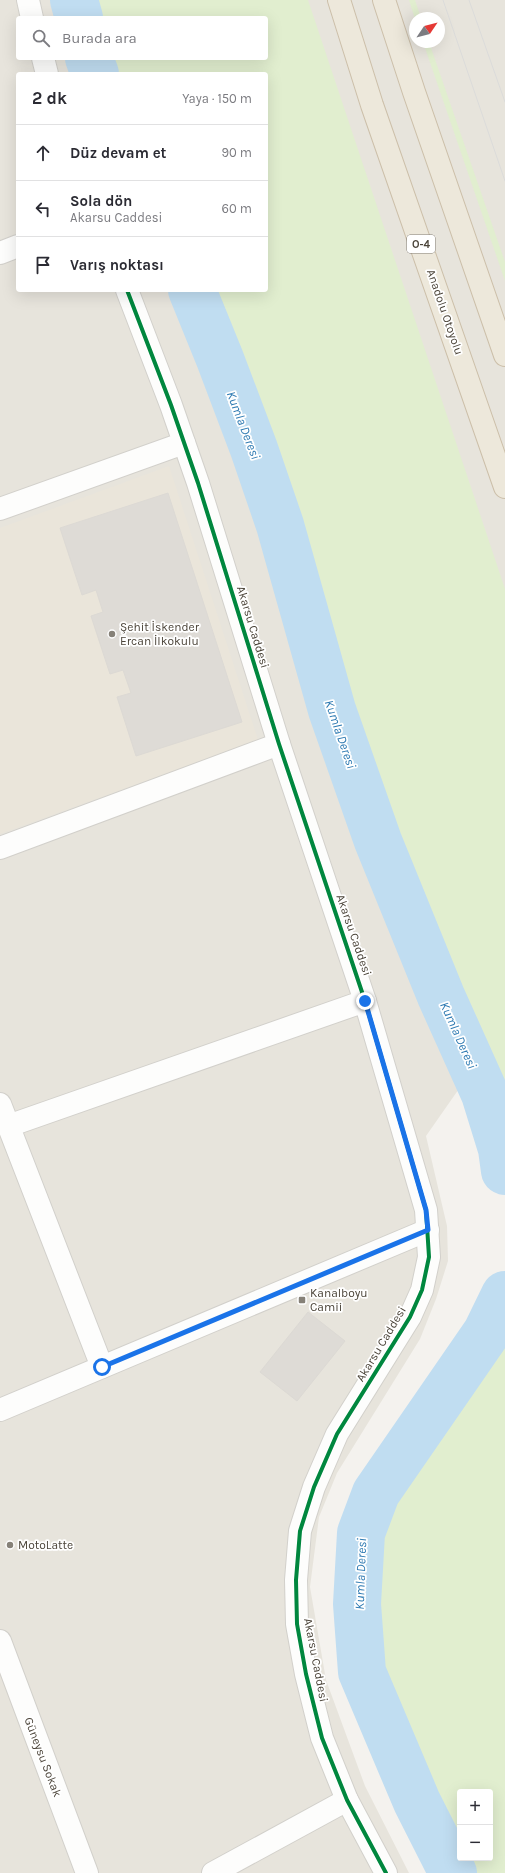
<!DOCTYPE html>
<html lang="tr">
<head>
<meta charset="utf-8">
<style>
  body { margin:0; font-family:Karla,sans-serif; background:#f7f7f7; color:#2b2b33 }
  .controls { position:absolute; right:12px; bottom:12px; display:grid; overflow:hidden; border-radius:4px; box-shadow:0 4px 16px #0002 }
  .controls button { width:36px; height:36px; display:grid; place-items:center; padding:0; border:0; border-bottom:1px solid #e1e1e2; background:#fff; color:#2b2b33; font:20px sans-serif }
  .compass { position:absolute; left:409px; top:12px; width:36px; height:36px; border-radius:50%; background:#fff; box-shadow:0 4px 16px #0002; rotate:55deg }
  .stop { position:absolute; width:12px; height:12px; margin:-9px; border:3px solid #1a73e8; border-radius:50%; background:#fff }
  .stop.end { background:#1a73e8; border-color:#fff; box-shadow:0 1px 4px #0008 }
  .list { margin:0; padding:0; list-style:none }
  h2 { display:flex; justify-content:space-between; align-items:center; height:52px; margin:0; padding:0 16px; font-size:17px }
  h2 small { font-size:13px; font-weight:400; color:#7c7c81 }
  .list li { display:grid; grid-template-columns:26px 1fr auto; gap:12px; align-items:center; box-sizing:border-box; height:56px; padding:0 16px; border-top:1px solid #e1e1e2 }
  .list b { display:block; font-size:15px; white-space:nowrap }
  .list p { margin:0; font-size:13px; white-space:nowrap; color:#7c7c81 }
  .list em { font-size:13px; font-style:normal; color:#7c7c81 }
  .icon { flex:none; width:22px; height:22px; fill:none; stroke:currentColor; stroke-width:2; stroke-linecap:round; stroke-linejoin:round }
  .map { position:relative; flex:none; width:505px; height:1873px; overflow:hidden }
  .search { position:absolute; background:#fff; box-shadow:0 4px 16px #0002; left:16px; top:16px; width:252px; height:44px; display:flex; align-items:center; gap:10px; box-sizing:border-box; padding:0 14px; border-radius:4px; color:#7c7c81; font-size:15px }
  .panel { position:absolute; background:#fff; box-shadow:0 4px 16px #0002; left:16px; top:72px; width:252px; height:220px; border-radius:4px }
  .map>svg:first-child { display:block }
  .residential { fill:#e7e4dc; fill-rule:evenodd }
  .education { fill:#eae5da }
  .green { fill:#e1eecf }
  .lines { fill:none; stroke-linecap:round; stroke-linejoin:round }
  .river { stroke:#c0ddf1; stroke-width:48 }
  .building { fill:#dedbd6; stroke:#dcd9d4 }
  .minor-casing { stroke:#d2d0cb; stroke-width:24 }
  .tertiary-casing { stroke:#d2d0cb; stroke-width:24 }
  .motorway-casing { stroke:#ccbfa9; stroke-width:24 }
  .minor { stroke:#fdfdfc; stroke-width:22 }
  .tertiary { stroke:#fdfdfc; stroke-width:22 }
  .motorway { stroke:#ede8db; stroke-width:22 }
  .tram { stroke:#dbdbda; stroke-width:1 }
  .cycleway-casing { stroke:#fff; stroke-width:6 }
  .cycleway { stroke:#00873e; stroke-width:4 }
  .route { stroke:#1a73e8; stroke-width:5 }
  .poi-dot { fill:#868178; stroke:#fff; stroke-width:1.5 }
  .labels { text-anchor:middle; stroke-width:3.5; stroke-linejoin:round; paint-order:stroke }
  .shield { fill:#fff; stroke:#817c74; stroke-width:1 }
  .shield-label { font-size:11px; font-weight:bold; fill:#4b4439 }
  .street-label { font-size:12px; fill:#4b4439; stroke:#fff }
  .poi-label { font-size:12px; fill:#4b4439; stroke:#fff; text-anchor:start }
  .water-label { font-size:13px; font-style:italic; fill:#2e7ab2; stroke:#fff }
</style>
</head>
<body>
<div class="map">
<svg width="505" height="1873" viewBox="0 0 505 1873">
  <rect width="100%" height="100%" fill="#f4f2ee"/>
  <path class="residential" d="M 0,0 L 505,0 L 505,1023 L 426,1136 L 447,1226 L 448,1261 L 436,1299 L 420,1339 L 337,1473 L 319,1517 L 310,1587 L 326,1680 L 365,1786 L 409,1873 L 0,1873 ZM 18,18 L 266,18 L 266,58 L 18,58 ZM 415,18 L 439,18 L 439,42 L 415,42 ZM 18,74 L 266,74 L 266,290 L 18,290 Z"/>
  <path class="education" d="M 169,466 L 258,740 L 0,834 L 0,528 Z"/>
  <g class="green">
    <path d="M 89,0 L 308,0 L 505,589 L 505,1108 L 498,1078 L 485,1052 L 393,832 L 306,559 L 241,379 L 205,290 L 266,290 L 266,74 L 109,74 L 103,58 L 266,58 L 266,18 L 92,18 Z"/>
    <path d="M 409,0 L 415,0 L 421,18 L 415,19 Z"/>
    <path d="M 423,42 L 429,42 L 505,262 L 505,281 Z"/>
    <path d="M 505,1325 L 505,1873 L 471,1873 L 462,1858 L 490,1858 L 490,1792 L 460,1792 L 460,1854 L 434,1808 L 374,1668 L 372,1543 L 388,1503 L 499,1340 Z"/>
  </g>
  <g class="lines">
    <g class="river">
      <path d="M 74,0 L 79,18"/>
      <path d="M 89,58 L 95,74"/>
      <path d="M 192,290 L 220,359 L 254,449 L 280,525 L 332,710 L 378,841 L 441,996 L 485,1094 L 502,1149 L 505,1171"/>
      <path d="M 453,1873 L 417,1802 L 362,1672 L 357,1604 L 361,1533 L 376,1493 L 487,1332 L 505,1295"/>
    </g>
  </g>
  <g class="building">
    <path d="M 168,493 L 242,722 L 136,756 L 117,697 L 131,693 L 123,670 L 110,674 L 91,616 L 103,612 L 96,590 L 82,595 L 60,528 Z"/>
    <path d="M 308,1312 L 345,1341 L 297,1401 L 260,1372 Z"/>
  </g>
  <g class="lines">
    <defs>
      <g id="minor">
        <path d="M 0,253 L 18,246"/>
        <path d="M 0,509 L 184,443"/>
        <path d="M 0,848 L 279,744"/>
        <path d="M 0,1104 L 102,1367"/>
        <path d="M 8,1126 L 365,1001"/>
        <path d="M 0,1410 L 428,1230"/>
        <path d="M 0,1641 L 87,1873"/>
        <path d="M 213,1873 L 347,1800"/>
      </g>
      <g id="tertiary">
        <path d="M 28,0 L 32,18"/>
        <path d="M 43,58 L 47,74"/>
        <path d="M 127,290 L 171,405 L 198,483 L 279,744 L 365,1001 L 426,1210 L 429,1257 L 422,1290 L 410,1317 L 337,1434 L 314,1487 L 300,1531 L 296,1580 L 297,1624 L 306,1674 L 322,1738 L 347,1800 L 386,1873"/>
      </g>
      <g id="motorway">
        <path d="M 339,0 L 372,105 L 505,487"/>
        <path d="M 384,0 L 414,92 L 505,355"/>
      </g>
    </defs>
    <use href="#minor" class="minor-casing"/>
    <use href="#tertiary" class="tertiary-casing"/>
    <use href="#motorway" class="motorway-casing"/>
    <use href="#minor" class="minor"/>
    <use href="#tertiary" class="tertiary"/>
    <use href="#motorway" class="motorway"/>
    <g class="tram">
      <path d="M 443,0 L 505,181"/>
      <path d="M 469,0 L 505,102"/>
    </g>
    <defs>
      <path id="cycleway" d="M 127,290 L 171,405 L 198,483 L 279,744 L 365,1001 L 426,1210 L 429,1257 L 422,1290 L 410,1317 L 337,1434 L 314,1487 L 300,1531 L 296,1580 L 297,1624 L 306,1674 L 322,1738 L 347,1800 L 386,1873"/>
    </defs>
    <use href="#cycleway" class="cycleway-casing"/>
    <use href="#cycleway" class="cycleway"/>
  </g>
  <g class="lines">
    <path class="route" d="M 102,1367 L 428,1230 L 426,1210 L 365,1001"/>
  </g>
  <g class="poi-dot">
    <circle cx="112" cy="634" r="4"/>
    <rect x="298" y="1296" width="8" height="8" rx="2"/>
    <circle cx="10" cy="1545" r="4"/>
  </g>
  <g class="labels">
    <rect class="shield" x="407" y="235" width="28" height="18" rx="3"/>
    <g class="shield-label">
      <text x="421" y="248">O-4</text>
    </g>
    <g class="street-label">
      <text transform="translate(445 312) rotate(71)" y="4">Anadolu Otoyolu</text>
      <text transform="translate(253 627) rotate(73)" y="4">Akarsu Caddesi</text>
      <text transform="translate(354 935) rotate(71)" y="4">Akarsu Caddesi</text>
      <text transform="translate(381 1344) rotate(-59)" y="4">Akarsu Caddesi</text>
      <text transform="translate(316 1660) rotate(79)" y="4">Akarsu Caddesi</text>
      <text transform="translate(43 1757) rotate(69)" y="4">Güneysu Sokak</text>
    </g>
    <g class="poi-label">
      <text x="120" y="631">Şehit İskender<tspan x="120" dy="14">Ercan İlkokulu</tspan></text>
      <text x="310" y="1297">Kanalboyu<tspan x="310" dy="14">Camii</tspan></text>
      <text x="18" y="1549">MotoLatte</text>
    </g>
    <g class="water-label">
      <text transform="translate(244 425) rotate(69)" y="5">Kumla Deresi</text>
      <text transform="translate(341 734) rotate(71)" y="5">Kumla Deresi</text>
      <text transform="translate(459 1035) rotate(66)" y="5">Kumla Deresi</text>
      <text transform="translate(360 1574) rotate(-88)" y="5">Kumla Deresi</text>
    </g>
  </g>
</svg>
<div class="controls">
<button>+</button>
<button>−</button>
</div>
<svg class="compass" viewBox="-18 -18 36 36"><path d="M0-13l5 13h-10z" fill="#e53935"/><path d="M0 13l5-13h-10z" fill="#7c7c81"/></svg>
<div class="stop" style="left:102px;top:1367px"></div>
<div class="stop end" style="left:365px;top:1001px"></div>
<div class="search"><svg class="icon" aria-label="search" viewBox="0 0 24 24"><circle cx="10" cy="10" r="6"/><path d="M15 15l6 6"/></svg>Burada ara</div>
<section class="panel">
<h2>2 dk<small>Yaya · 150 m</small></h2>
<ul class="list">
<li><svg class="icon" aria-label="ahead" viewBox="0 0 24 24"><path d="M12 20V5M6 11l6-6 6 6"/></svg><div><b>Düz devam et</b></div><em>90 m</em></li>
<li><svg class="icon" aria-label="left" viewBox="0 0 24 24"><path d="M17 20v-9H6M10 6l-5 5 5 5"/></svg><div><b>Sola dön</b><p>Akarsu Caddesi</p></div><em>60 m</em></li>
<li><svg class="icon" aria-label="arrive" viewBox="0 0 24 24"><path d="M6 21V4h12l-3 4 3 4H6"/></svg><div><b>Varış noktası</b></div></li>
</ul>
</section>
</div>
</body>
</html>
